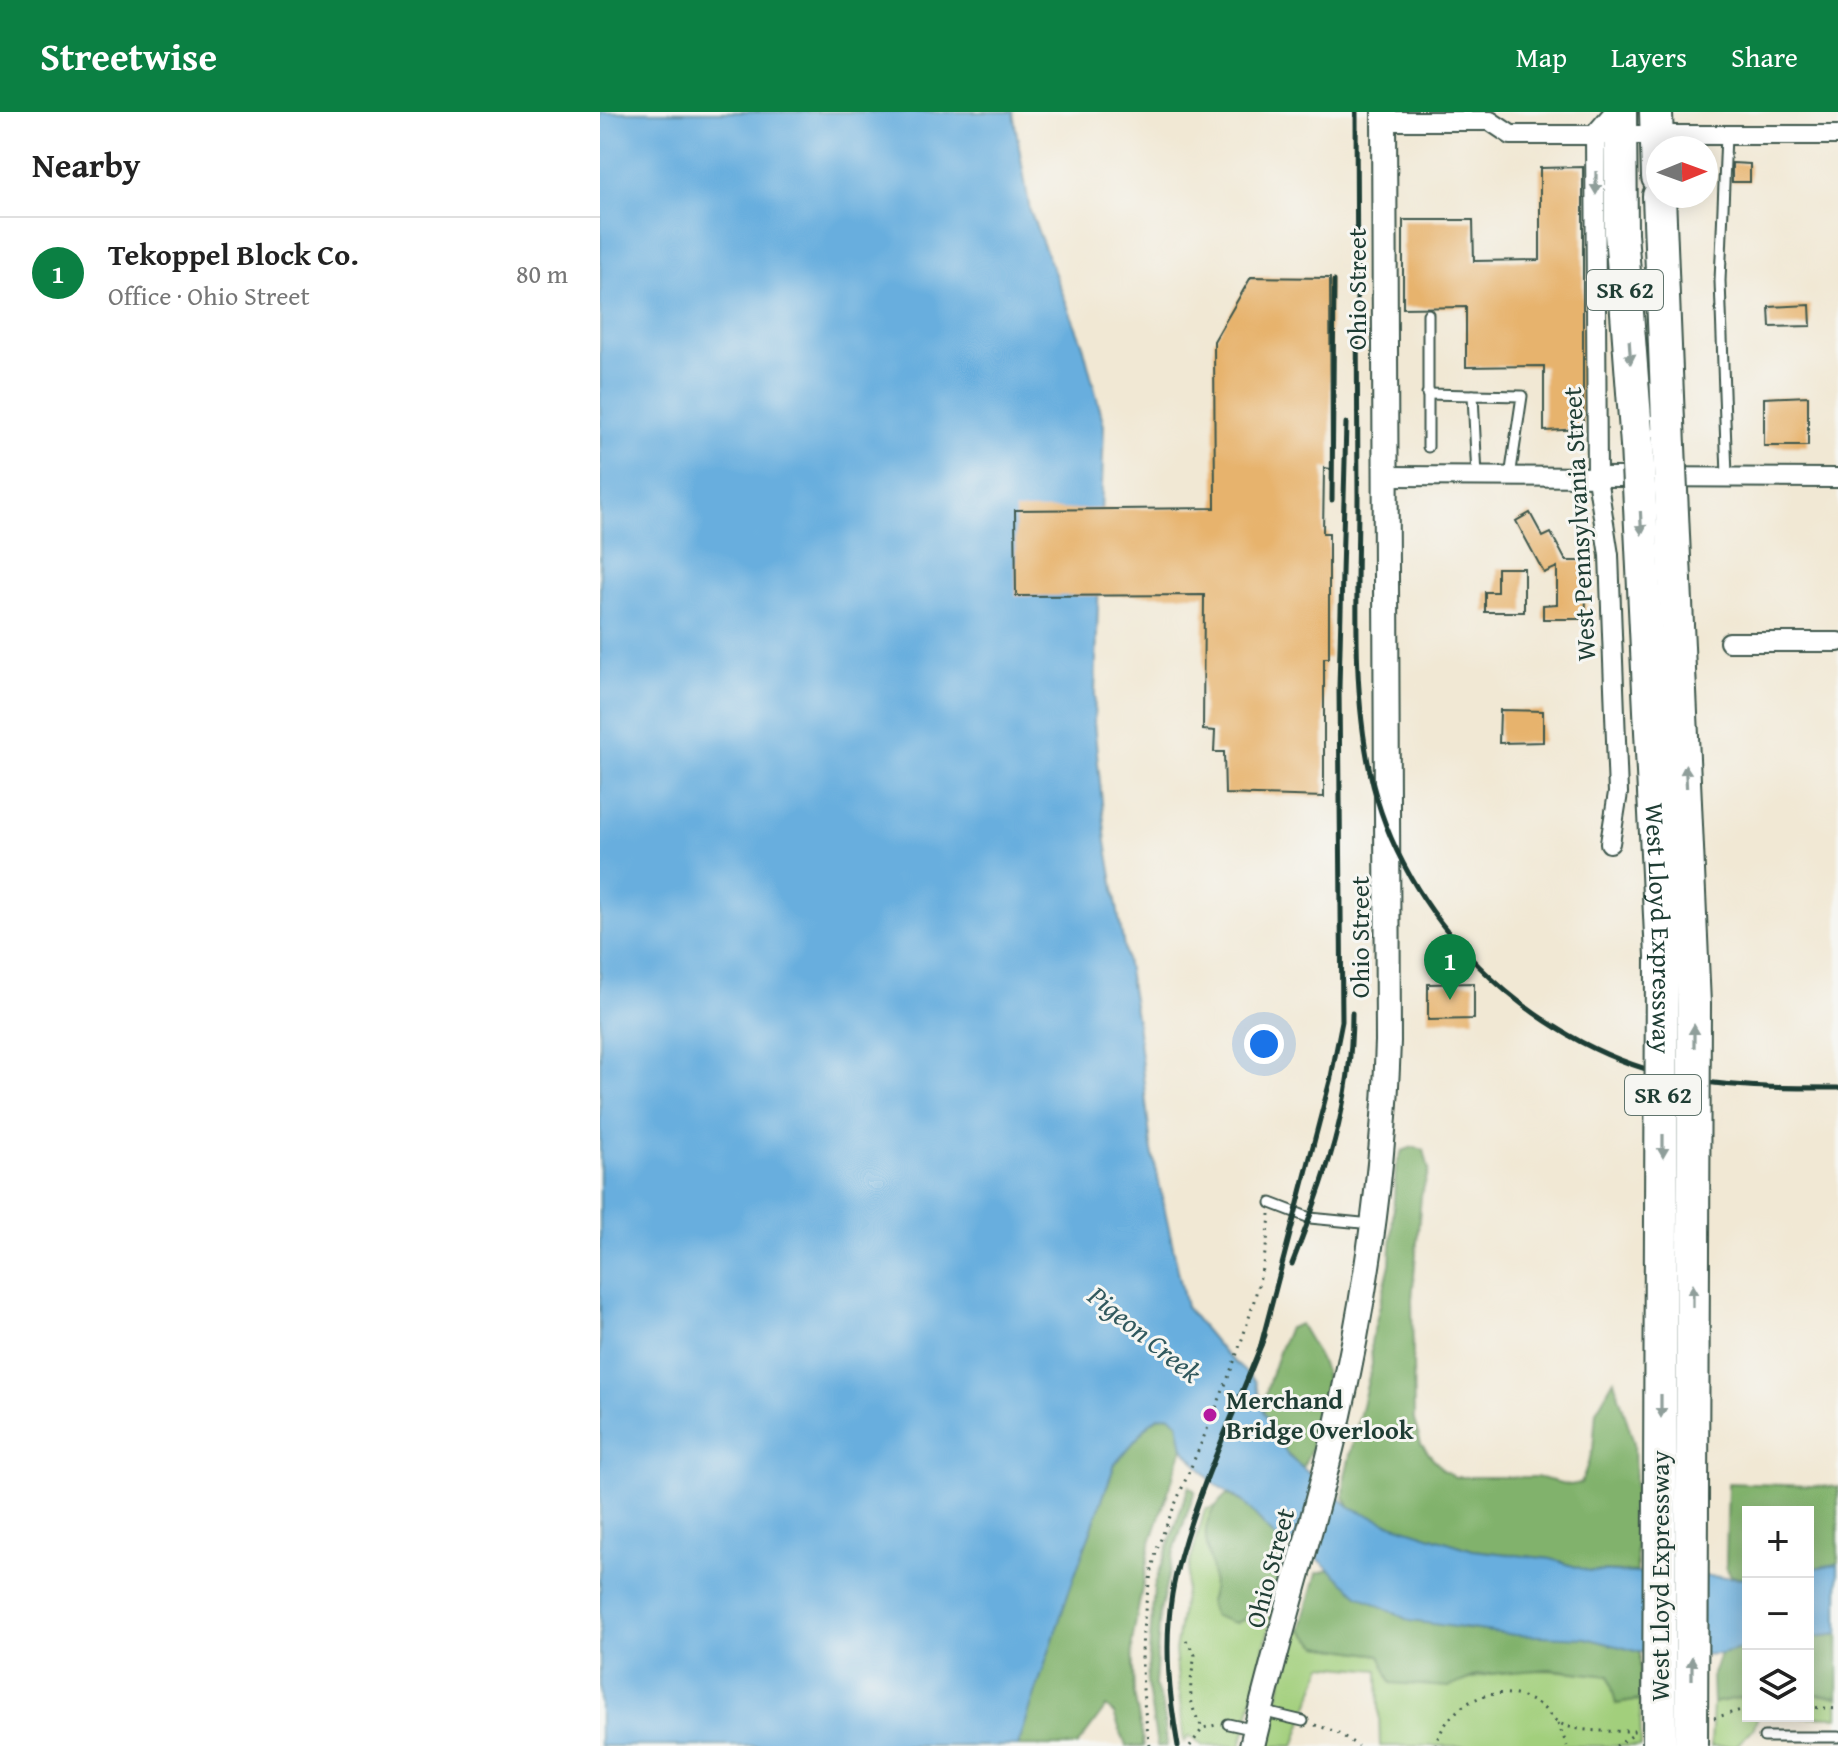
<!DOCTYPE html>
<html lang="en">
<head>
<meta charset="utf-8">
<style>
  body { margin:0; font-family:"Gentium Book Plus",serif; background:#f6f6f6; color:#222 }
  .controls { position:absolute; right:24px; bottom:24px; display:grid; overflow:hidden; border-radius:0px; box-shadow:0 4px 20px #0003 }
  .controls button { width:72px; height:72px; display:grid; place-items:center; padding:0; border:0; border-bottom:2px solid #e0e0e0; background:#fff; color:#222; font:40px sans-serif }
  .compass { position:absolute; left:1046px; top:24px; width:72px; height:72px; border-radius:50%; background:#fff; box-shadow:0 4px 20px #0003; rotate:89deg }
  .you { position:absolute; left:664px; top:932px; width:28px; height:28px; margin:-20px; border:6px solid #fff; border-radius:50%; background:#1a73e8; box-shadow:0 0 0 12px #1a73e833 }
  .badge { display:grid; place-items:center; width:52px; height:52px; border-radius:50%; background:#0b8043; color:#fff; font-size:26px; font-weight:700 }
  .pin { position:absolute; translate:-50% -66px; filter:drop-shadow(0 2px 4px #0008) }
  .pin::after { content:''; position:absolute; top:42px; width:28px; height:24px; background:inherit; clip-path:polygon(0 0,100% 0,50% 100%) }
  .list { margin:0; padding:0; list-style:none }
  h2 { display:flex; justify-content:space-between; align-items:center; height:104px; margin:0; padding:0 32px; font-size:34px }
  h2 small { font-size:26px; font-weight:400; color:#767676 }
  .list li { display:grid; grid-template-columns:52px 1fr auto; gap:24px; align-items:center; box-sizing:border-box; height:112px; padding:0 32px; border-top:2px solid #e0e0e0 }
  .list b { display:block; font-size:30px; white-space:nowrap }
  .list p { margin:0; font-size:26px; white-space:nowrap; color:#767676 }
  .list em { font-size:26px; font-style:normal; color:#767676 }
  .icon { flex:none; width:44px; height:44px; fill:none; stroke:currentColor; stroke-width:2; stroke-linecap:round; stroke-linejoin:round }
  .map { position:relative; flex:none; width:1238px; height:1634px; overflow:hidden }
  header { display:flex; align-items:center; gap:48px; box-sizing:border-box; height:112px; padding:0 40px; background:#0b8043; color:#fff }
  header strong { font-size:38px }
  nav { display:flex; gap:44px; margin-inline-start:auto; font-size:28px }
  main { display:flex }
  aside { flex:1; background:#fff }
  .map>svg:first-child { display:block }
  .green { fill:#a2cf7c; stroke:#608658; stroke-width:2 }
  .forest { fill:#81b26c; stroke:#507850; stroke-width:2 }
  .water { fill:#68aede; stroke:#447689; stroke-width:2 }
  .building { fill:#e7b36d }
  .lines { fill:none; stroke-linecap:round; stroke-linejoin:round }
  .lane-casing { stroke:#3e574c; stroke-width:13 }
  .street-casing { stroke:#3e574c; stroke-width:22 }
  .secondary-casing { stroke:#3e574c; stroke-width:28 }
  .highway-casing { stroke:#3e574c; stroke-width:36 }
  .path { stroke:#3e574c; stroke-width:3; stroke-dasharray:2 6; stroke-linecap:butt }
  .lane { stroke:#fff; stroke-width:9 }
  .street { stroke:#fff; stroke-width:18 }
  .secondary { stroke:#fff; stroke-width:24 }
  .highway { stroke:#fff; stroke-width:32 }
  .rail { stroke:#1f3d34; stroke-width:5 }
  .highway-bridge-casing { stroke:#3e574c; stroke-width:36; stroke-linecap:butt }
  .highway-bridge { stroke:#fff; stroke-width:32 }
  .oneway { fill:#8f9e9a }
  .poi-dot { fill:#b5179e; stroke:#f6f6f2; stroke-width:3 }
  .labels { text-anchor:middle; stroke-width:6; stroke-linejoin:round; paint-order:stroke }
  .shield { fill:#f6f6f2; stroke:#60746d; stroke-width:2 }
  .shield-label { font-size:24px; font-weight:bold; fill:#1f3d34 }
  .street-label { font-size:26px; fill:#1f3d34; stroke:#f6f6f2 }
  .poi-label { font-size:26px; font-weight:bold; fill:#1f3d34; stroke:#f6f6f2; text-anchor:start }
  .water-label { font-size:28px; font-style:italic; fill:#31595e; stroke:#f6f6f2 }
</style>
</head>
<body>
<header>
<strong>Streetwise</strong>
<nav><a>Map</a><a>Layers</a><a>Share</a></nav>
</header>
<main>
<aside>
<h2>Nearby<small></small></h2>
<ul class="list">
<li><span class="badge">1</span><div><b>Tekoppel Block Co.</b><p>Office · Ohio Street</p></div><em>80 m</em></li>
</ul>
</aside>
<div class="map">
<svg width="1238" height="1634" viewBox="0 0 1238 1634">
  <rect width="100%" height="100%" fill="#f6f6f2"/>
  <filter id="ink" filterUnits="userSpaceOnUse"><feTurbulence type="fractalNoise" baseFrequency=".0125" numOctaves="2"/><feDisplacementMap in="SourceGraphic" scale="16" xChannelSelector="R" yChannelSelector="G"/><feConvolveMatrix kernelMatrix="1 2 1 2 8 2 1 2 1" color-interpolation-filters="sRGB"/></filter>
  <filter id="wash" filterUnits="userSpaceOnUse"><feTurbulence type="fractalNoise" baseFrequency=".006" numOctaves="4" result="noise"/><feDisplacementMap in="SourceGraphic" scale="32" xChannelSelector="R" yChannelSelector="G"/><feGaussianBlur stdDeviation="1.8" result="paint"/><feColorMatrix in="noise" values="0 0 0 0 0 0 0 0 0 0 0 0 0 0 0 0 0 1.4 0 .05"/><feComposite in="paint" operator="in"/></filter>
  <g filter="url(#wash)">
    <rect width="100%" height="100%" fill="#f1e8d4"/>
    <g class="green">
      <path d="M 616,1394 C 591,1437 624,1448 609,1490 L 635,1511 L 674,1496 L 641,1634 L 603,1634 L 589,1624 L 584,1630 L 575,1539 L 589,1454 L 605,1398 Z"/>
      <path d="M 701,1518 L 719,1534 L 780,1543 L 849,1575 C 901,1552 955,1557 1010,1564 L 1016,1592 L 1040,1588 L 1041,1634 L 780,1634 L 778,1558 L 723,1553 L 694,1634 L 665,1634 L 695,1520 Z"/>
      <path d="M 1208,1581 L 1238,1585 L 1238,1605 L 1162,1604 L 1208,1604 Z"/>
      <path d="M 1148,1584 L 1148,1604 L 1158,1604 L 1153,1617 L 1136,1634 L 1111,1634 L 1113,1591 Z"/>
    </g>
    <g class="forest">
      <path d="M 813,1035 L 824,1038 L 829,1058 L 821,1084 L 812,1188 L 814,1308 L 821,1332 L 842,1357 L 855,1365 L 936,1365 L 970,1373 L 981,1371 L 993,1337 L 996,1299 L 1014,1268 L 1034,1331 L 1037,1460 L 989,1459 L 951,1447 L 873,1438 L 784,1410 L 750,1395 L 744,1385 L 745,1364 L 772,1252 L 771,1230 L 790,1152 L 796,1054 L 802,1039 Z"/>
      <path d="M 700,1212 C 708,1227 719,1242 724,1257 C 735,1290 715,1327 703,1356 C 688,1344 666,1322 664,1300 C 662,1283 681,1233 689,1216 Z"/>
      <path d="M 569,1303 L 578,1310 L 583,1336 L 550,1433 L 532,1530 L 534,1582 L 544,1634 L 526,1634 L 514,1602 L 506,1595 L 477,1634 L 418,1634 L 468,1482 L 515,1352 L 549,1312 L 559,1305 Z"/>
      <path d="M 1128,1371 L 1238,1375 L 1238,1452 L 1208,1457 L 1208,1400 L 1148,1400 L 1148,1466 L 1131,1464 L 1126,1455 Z"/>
      <path d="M 589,1374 L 595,1379 L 574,1439 L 560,1500 L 555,1573 L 563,1595 L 567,1634 L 557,1634 L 547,1570 L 554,1475 Z"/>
      <path d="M 627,1382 L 643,1390 L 682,1433 L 682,1461 L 674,1496 L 635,1511 L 614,1504 L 609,1490 C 625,1446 582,1423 627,1382 Z"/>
      <path d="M 731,1457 L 758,1483 L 865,1517 L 986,1526 L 1040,1540 L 1040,1588 L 1016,1592 L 1009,1564 L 949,1557 L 878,1563 L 849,1575 L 791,1571 L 780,1543 L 719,1534 L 701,1518 L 717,1461 Z"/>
      <path d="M 1238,1522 L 1238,1585 L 1208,1581 L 1208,1526 Z"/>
      <path d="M 1148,1535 L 1148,1584 L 1113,1591 L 1112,1565 L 1120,1542 Z"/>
    </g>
    <g class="water">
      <path d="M 0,0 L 413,0 L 430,99 L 483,233 L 504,313 L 494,611 L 506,730 L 537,911 L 551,1034 L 586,1195 L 623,1240 L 655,1269 L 664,1301 L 688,1344 L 750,1395 L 785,1410 L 873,1438 L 951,1447 L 989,1459 L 1148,1466 L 1148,1535 L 1120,1542 L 1074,1544 L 1040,1540 L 986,1526 L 915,1523 L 810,1509 L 758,1483 L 715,1444 L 682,1433 L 643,1390 L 612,1370 L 583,1336 L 578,1310 L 569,1303 L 558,1305 L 549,1312 L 515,1352 L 468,1482 L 418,1634 L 0,1634 Z"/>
      <path d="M 1238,1452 L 1238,1522 L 1208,1526 L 1208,1457 Z"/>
    </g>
    <g id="blocks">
      <g class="building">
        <path d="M 1132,51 L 1150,52 L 1150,70 L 1132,70 Z"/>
        <path d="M 983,55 L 983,317 L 944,319 L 944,254 L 866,255 L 866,195 L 803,196 L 803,108 L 873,108 L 874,149 L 940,148 L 940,56 Z"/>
        <path d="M 651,165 L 730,166 L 731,357 L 724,356 L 723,421 L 729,421 L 729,546 L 724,546 L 724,685 L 625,682 L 624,640 L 614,640 L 615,619 L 603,618 L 604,483 L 416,484 L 415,398 L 615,396 L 614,229 Z"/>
        <path d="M 1210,193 L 1211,214 L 1170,215 L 1169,195 Z"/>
        <path d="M 1208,284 L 1208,334 L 1164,334 L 1164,286 Z"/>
        <path d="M 930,401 L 943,425 L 951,421 L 966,449 L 985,449 L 986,507 L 943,507 L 943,493 L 957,492 L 957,455 L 944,461 L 916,409 Z"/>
        <path d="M 897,456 L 924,456 L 924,500 L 885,500 L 885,480 L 897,480 Z"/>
        <path d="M 900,598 L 943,599 L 943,630 L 899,631 Z"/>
        <path d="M 874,871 L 874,907 L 828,908 L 828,872 Z"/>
      </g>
    </g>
  </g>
  <g filter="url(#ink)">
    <use href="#blocks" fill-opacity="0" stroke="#3e574c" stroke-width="2"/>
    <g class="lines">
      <defs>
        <g id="lane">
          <path d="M 1126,23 L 1120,169 L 1127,364"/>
          <path d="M 828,202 L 828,335"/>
          <path d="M 827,282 L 873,283"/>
          <path d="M 877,365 L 873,283 L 922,284 L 910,365"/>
          <path d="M 671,1091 L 710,1106 L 772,1112"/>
          <path d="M 661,1599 L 703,1609"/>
          <path d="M 628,1612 L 656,1618"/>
          <path d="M 1164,1625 L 1238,1625"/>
        </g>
        <g id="street">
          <path d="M 784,9 L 890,9"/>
          <path d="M 890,9 L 911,23 L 1238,23"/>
          <path d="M 785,364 L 1238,366"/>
          <path d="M 1129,530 L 1238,530"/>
          <path d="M 1010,731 L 1018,681 L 1009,443 L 997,366 L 995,22 L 1014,0"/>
        </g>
        <path id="secondary" d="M 652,1634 C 677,1526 712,1420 737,1312 C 766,1185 784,1059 788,929 L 784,0"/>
        <g id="highway">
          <path d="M 1020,0 L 1021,121 L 1037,333"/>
          <path d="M 1056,0 L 1058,65"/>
          <path d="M 1059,84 L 1069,334"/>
        </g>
      </defs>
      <use href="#lane" class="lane-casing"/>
      <use href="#street" class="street-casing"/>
      <use href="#secondary" class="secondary-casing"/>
      <use href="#highway" class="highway-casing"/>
      <g class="path">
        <path d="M 586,1528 L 595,1543 C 590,1571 586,1592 603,1616"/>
        <path d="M 1208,1595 L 1238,1597"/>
        <path d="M 1114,1606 L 1148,1596"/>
        <path d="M 958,1611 L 967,1634"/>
        <path d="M 715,1613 L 737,1620 L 758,1634"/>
        <path d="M 550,1634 C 538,1565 539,1505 557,1437 C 597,1333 662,1213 670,1102"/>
        <path d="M 590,1634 L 603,1616 L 616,1613"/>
        <path d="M 835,1634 C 849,1589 897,1567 938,1592 C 947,1597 952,1608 961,1612 C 983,1621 1012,1619 1035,1619"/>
        <path d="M 1016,1634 L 1036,1621"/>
      </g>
      <use href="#lane" class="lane"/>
      <use href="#street" class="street"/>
      <use href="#secondary" class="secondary"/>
      <use href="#highway" class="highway"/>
      <g class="rail">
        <path d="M 756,0 C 757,128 757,257 758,385 C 758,477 751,570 770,660 C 801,805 928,931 1072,964 C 1125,976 1183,976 1238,976"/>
        <path d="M 732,388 L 734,169"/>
        <path d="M 692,1152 C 725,1066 752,995 752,901"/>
        <path d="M 661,1233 L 731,965 L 742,909 L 739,575 L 746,311"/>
        <path d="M 578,1634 C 569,1583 564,1533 572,1482 C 586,1400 635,1302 665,1223"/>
      </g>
      <defs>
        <g id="highway-bridge">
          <path id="s1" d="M 1037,333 L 1062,844 L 1059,1634"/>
          <path d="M 1069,334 L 1094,892 L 1091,1634"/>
        </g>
      </defs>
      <use href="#highway-bridge" class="highway-bridge-casing"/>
      <use href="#highway-bridge" class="highway-bridge"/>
    </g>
    <defs><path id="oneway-solid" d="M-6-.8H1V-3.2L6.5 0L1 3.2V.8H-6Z" transform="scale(2)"/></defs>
    <g class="oneway">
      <use href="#oneway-solid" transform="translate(996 71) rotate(90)"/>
      <use href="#oneway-solid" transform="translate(1030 240) rotate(86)"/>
      <use href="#oneway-solid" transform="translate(1041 411) rotate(87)"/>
      <use href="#oneway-solid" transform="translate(1086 664) rotate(-93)"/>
      <use href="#oneway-solid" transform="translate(1094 924) rotate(-90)"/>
      <use href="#oneway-solid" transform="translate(1063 1034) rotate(90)"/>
      <use href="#oneway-solid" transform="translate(1093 1184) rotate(-90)"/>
      <use href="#oneway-solid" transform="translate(1061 1294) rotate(90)"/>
      <use href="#oneway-solid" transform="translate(1092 1556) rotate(-90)"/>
    </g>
  </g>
  <circle class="poi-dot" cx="610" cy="1303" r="8"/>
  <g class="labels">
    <g class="shield">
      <rect x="987" y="158" width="76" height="40" rx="6"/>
      <rect x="1025" y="963" width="76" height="40" rx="6"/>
    </g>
    <g class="shield-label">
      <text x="1025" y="186">SR 62</text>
      <text x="1063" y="991">SR 62</text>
    </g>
    <g class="street-label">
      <text transform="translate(757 177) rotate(-90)" y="9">Ohio Street</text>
      <text transform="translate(979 412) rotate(-93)" y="9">West Pennsylvania Street</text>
      <text dy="9" stroke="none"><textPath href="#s1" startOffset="484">West Lloyd Expressway</textPath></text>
      <text transform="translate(760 825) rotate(-90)" y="9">Ohio Street</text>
      <text transform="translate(670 1456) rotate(-75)" y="9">Ohio Street</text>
      <text transform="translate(1060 1464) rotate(-90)" y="9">West Lloyd Expressway</text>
    </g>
    <g class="poi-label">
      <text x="626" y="1297">Merchand<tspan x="626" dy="30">Bridge Overlook</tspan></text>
    </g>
    <g class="water-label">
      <text transform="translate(545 1222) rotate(39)" y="10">Pigeon Creek</text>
    </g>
  </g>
</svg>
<div class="controls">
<button>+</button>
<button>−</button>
<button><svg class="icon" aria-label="layers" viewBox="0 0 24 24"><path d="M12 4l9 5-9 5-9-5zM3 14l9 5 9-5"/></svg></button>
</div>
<svg class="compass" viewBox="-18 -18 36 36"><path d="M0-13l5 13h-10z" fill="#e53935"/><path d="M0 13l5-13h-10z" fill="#767676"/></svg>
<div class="you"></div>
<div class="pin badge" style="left:850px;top:888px">1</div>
</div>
</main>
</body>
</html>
